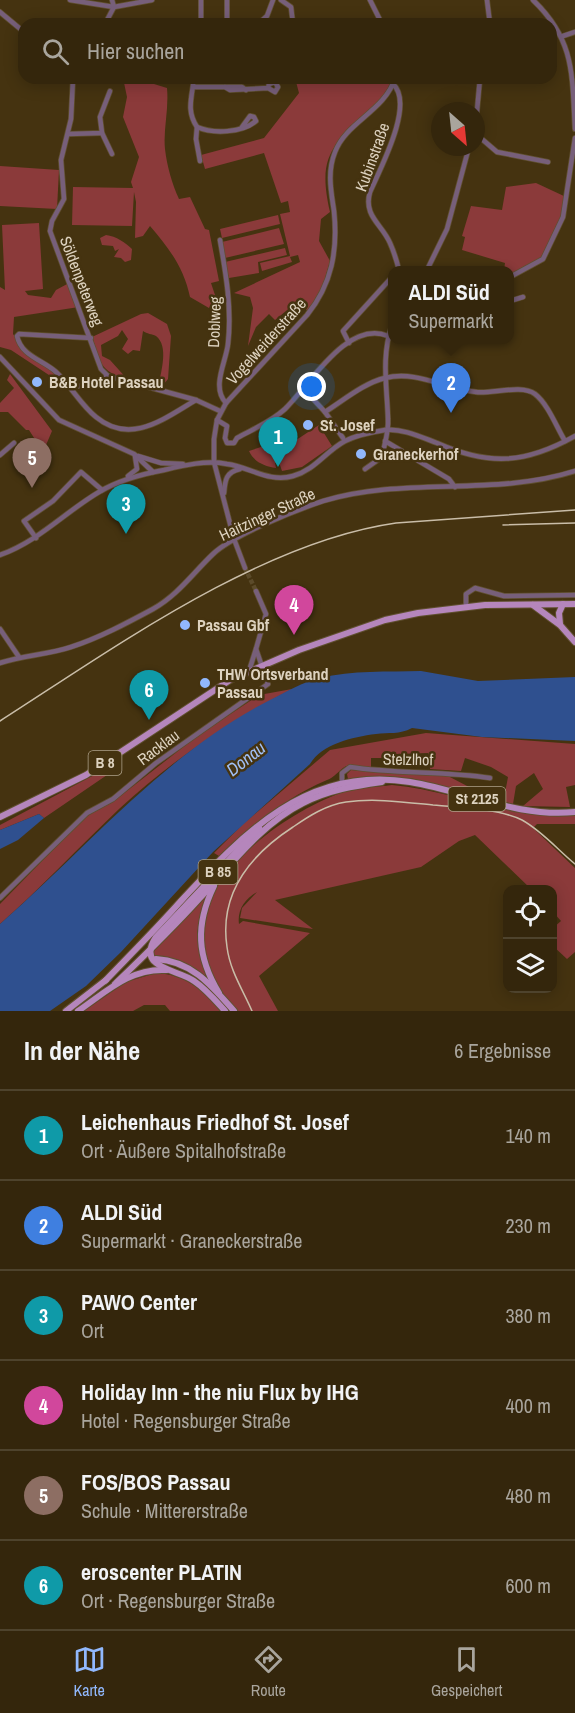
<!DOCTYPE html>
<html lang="de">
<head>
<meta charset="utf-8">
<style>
  body { margin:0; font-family:"Archivo Narrow",sans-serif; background:#3f321a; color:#f1f3f6 }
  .controls { position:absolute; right:18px; bottom:18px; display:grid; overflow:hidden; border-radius:12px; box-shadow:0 3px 15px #0003 }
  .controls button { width:54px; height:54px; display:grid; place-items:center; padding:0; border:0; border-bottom:2px solid #4e432d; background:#34260c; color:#f1f3f6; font:30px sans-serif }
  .compass { position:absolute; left:431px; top:102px; width:54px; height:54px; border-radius:50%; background:#34260c; box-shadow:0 3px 15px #0003; rotate:153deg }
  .you { position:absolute; left:312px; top:387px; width:21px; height:21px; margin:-15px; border:4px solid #fff; border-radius:50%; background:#1a73e8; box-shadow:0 0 0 9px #1a73e833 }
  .badge { display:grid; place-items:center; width:39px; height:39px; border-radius:50%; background:#91b8fd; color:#fff; font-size:20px; font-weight:700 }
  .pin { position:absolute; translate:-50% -50px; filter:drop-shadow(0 2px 3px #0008) }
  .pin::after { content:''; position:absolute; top:32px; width:21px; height:18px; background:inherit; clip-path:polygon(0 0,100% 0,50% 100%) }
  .popup { position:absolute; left:388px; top:266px; width:126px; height:78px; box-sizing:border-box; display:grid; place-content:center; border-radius:12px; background:#34260c; filter:drop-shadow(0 2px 4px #0005); font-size:20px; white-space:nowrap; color:#a9a59d }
  .popup b { font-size:22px; color:#f1f3f6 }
  .popup::after { content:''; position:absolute; left:50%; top:100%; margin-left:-12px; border:12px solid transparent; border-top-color:#34260c }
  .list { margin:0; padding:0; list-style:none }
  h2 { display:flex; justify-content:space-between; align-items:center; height:78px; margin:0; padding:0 24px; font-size:26px }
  h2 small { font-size:20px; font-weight:400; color:#a9a59d }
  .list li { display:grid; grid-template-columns:39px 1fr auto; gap:18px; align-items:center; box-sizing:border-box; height:90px; padding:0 24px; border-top:2px solid #4e432d }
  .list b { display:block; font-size:22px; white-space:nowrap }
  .list p { margin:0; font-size:20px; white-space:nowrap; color:#a9a59d }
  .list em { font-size:20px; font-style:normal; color:#a9a59d }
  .icon { flex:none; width:33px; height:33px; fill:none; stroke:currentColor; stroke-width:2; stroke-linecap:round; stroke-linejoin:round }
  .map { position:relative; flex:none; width:575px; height:1011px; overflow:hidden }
  .search { position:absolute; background:#34260c; box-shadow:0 3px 15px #0003; left:18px; right:18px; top:18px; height:66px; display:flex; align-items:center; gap:15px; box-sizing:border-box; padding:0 21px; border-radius:18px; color:#a9a59d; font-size:22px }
  .sheet { height:618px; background:#34260c }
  nav { display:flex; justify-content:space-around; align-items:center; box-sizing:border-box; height:84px; border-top:2px solid #4e432d; background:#34260c; font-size:16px; color:#a9a59d }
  nav a { display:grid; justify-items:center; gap:3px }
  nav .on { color:#91b8fd }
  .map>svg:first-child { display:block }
  .green { fill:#8b3a3a }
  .water { fill:#2f508f }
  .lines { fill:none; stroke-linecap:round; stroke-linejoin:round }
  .minor-tunnel { stroke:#5c4b2a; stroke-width:4.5; stroke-dasharray:4.5 2; stroke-linecap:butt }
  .minor-casing { stroke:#605030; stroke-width:6 }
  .major-casing { stroke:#605030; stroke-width:8 }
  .minor { stroke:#775f7a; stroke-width:4.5 }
  .major { stroke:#b586bc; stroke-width:6 }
  .rail { stroke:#c9bda8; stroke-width:1.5 }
  .poi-dot { fill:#91b8fd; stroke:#453310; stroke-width:2 }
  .labels { text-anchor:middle; stroke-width:5; stroke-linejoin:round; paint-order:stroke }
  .shield { fill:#453310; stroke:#afa28a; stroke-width:1.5 }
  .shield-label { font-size:15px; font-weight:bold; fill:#ddd2bf }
  .street-label { font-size:16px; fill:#ddd2bf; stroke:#453310 }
  .poi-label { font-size:16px; font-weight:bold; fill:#ddd2bf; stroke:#453310; text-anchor:start }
  .water-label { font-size:18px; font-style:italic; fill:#a0bff5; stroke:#453310 }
</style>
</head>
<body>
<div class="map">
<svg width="575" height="1011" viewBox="0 0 575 1011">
  <rect width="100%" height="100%" fill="#453310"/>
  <g class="green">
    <path d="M 123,78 L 150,78 L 154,84 L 167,88 C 169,110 163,130 165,149 C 167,166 172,184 179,199 L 190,197 L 205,229 L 209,230 L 219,281 L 211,283 L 216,298 L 209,308 L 190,297 C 184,268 169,248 150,226 L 143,236 L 135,238 L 136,202 L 134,192 L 132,226 L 72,225 L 73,187 L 133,188 L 131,182 L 139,157 L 123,117 L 127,97 Z"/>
    <path d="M 295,78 L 392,78 C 388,91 381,100 371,109 C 332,146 317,155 330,212 L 321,219 L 319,241 L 330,261 L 322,289 L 308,311 L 297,302 L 275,320 L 269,314 L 256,327 L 248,346 L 253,308 L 250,297 L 234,293 L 300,262 L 298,255 L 290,257 L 292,262 L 262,271 L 260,263 L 290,256 L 280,214 L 290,212 L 288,201 L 281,203 L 264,153 L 205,169 L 201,155 L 264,138 L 299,93 Z"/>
    <path d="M 0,166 L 59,170 L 57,209 L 0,206 Z"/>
    <path d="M 536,183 L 566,197 L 563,216 L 543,259 L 510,277 L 510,270 L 504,270 L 505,263 L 462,250 L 465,237 L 462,236 L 471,206 L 502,210 L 506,187 Z"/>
    <path d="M 278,215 L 280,224 L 222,238 L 220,229 Z"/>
    <path d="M 39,223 L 43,289 L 25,291 L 28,295 L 51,298 L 56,290 L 69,283 L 79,307 L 14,317 L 13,334 L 27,353 L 55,371 L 55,379 L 11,350 L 0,347 L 0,287 L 5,290 L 2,225 Z"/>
    <path d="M 279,228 L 284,244 L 225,258 L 222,242 Z"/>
    <path d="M 106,235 C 116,236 126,243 132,249 L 131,260 L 125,262 L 121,258 L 114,257 L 119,249 L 115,251 L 113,246 L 102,245 L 100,238 Z"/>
    <path d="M 285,248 L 287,255 L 258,262 L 259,273 L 229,278 L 225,262 Z"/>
    <path d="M 148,313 L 167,324 L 171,336 L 168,379 L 163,385 L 159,384 C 161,371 169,346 156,336 C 152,334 147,334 143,331 L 140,351 L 133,350 L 128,354 L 122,349 L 128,339 L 122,330 L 118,336 L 101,345 L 102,356 L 110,360 L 128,380 C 98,370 102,364 92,337 L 141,314 Z"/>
    <path d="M 10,374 L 52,431 L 46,445 L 43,443 L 22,461 L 36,441 L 29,430 L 26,430 L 8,412 L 0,412 L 0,403 L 14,388 L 7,380 Z"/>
    <path d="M 277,421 L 287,446 L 319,425 L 332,446 L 302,467 L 282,471 L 279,462 L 275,463 L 276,468 C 264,466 254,462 249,451 L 267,445 L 261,429 Z"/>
    <path d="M 292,689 C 230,721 171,761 119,809 C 79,847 41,888 0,924 L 0,904 L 85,817 L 114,801 L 196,737 L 259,695 Z"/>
    <path d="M 426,733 L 575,744 L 575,785 L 566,787 L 570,807 L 523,806 L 543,789 L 534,773 L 516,786 L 513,804 L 410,778 L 348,779 L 347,774 L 351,770 L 448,776 L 469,787 L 505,793 L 508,777 L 491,767 L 465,758 L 461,771 L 430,769 L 428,753 L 396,754 L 393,758 L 371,758 L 371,768 L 346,766 C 339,770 334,778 327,780 C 285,798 253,825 219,856 L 214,853 L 243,824 L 330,750 Z"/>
    <path d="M 111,766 L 107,775 L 44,818 L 39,814 L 0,830 L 0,825 Z"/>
    <path d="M 392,785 C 454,791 512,818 575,816 L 575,824 L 537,824 L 533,828 L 575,868 L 575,952 L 567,959 L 553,946 L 553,928 L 561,921 L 553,912 L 552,890 L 531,889 L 475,835 L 459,841 L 421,867 L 275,900 L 313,929 L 240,918 L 242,908 L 257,892 C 245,899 237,910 239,924 L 243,921 L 310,933 L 259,976 L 278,1011 L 236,1011 C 222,994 207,974 203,951 C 189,878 287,811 346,791 C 360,787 377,787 392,785 Z"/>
    <path d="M 209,892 L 197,932 L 206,978 L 179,960 L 154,956 L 153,952 Z"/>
    <path d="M 156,973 C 186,975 202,989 221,1011 L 170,1011 L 165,1005 L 144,1005 L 133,1011 L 84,1011 L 126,982 Z"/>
  </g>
  <g class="water">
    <path d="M 421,671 L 478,681 L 575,677 L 575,741 L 482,737 L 412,728 C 399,735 389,732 376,734 C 352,737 322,744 310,764 L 213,852 L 121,952 L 86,986 L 50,1011 L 0,1011 L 0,924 C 88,847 164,754 270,700 C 286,692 303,682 320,678 C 352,670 388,672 421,671 Z"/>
    <path d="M 39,814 L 44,818 L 18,840 L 0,849 L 0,830 Z"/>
  </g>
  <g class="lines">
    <path class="minor-tunnel" d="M 245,568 L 256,591"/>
    <defs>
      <g id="minor">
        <path d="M 70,0 L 114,7 L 152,0"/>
        <path d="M 281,0 L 291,7 L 293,24"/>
        <path d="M 370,0 L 382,24"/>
        <path d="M 487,0 L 490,24"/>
        <path d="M 533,0 C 575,40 572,75 575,129"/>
        <path d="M 0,12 L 24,32"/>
        <path d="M 105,24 L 114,7 L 112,0"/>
        <path d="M 201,24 L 201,0"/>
        <path d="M 227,24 L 227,0"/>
        <path d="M 258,24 L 267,16 L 273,0"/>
        <path d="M 474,24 L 490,21"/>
        <path d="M 563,36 L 575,32"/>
        <path d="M 73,78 L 71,119 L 61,160 L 64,199 L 52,221 L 50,231 L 101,369 L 108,376 L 196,400 L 220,411"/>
        <path d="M 194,78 C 192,97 186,111 197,127 C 213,134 242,133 256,121 L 254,117 L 250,116 L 242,127"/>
        <path d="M 393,84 C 415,104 380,169 370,192 C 363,216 382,224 390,243 C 394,252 397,262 399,270"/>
        <path d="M 193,87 L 242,87 L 246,90"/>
        <path d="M 225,87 L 230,90 L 268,88 L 275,92 L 278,87 L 275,82 L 269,84 L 268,88"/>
        <path d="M 476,122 L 480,78"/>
        <path d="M 197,127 L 196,139 L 200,161"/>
        <path d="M 102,133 L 112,154"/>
        <path d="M 68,134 L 102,133 L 100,117 L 110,91"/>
        <path d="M 476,134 L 497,152 L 548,162"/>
        <path d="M 220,240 C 226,274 232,309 228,344 C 226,362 211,387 226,403"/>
        <path d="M 427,270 L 447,229 L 469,147"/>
        <path d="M 510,277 L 543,259 L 563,217 L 575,138"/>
        <path d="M 510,301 L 523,297"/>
        <path d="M 91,338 L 19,334 L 17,336 C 21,356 43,360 56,372 C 71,386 81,405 96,417 C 131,446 165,418 196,400"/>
        <path d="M 349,343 L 343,331 L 392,277"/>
        <path d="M 0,357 L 59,420 L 134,454 L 153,472"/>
        <path d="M 70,386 L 85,386 L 108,376"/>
        <path d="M 302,387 L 325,412 L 343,438"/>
        <path d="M 325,412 C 344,400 364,383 385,378 C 417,370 445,389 476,392 C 492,394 522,384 535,394 C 548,404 557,428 565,441"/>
        <path d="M 217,420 L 227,426 L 225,438 L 227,443 L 234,443 L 237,438 C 253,429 271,422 285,409 C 309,386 347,319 388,336"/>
        <path d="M 385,441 L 449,479 L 455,487"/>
        <path d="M 0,455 L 14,443"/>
        <path d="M 138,456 L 161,463 L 183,464"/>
        <path d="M 365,469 L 382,457 C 384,445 389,432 388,419 C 387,386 381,357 392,325"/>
        <path d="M 128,476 L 137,469 L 135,456"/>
        <path d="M 224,493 C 225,480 226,472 240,469"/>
        <path d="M 36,538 L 24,521 L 53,501 L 81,472 L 102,490"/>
        <path d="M 0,555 C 39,541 65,512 99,492 C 119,480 142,474 164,470 C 185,465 206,460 227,464 C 250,467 269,483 293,476 C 315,470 326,451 345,441 C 357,435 372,432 385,430 C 402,428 421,437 437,443 C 489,466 525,464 575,436"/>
        <path d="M 245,568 L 234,539 L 214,462 L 214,439 L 217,420 L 226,403 L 307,315 C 332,284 338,250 334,211 C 331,191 327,172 335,152 C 346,122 385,111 395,78"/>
        <path d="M 466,607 L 466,594 L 475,588 L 504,596 L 575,595"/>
        <path d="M 0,629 L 19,657"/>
        <path d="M 0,663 C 23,655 47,655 71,647 C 99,638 127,623 153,609 C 178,595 193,573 213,554 C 233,535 296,510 323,501 C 405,476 493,497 575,471"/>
        <path d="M 249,671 L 256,649"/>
        <path d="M 342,784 L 342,773 L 350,767 C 396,774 444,771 490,778"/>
        <path d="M 0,898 L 87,813 L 113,799 L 156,763 L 268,684 L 256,649 L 266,614 L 256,591"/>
      </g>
      <g id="major">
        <path d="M 533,605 L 560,625 L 575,642"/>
        <path d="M 560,624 L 559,613 L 563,604"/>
        <path d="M 0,817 L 86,775 L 230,680 L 299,650 L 385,620 L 418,613 L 485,605 L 575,604"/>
        <path d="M 214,886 C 195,925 197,957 219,993"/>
        <path d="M 156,959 C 192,961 212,986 234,1011"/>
        <path d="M 105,981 C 130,955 156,929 180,902 C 244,833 307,765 410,782 C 465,791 518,818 575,812"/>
        <path d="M 115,984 C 144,956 172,929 199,899 C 231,865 261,824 303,803 C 329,790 354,786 382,782"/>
        <path d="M 66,1011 L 106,980"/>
        <path d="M 78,1011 C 106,992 130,968 166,970"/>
        <path d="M 225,1011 C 215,1000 206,989 194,981 C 178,969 135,969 156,937 L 259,828"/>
      </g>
    </defs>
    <use href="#minor" class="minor-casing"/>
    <use href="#major" class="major-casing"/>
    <use href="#minor" class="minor"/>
    <use href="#major" class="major"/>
    <g class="rail">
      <path d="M 503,525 L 575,523"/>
      <path d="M 0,721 C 114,648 261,542 396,523 L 575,510"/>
      <path d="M 252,1011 C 243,990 230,971 227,947 C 219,894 250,855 293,827 C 309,816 326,805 346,802 C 374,798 404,802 433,805 C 458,807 500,809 522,820 C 542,831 558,850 575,864"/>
    </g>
  </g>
  <g class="poi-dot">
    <circle cx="37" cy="382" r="6"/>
    <circle cx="308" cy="425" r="6"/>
    <circle cx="361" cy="454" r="6"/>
    <circle cx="185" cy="625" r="6"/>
    <circle cx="205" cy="683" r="6"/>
  </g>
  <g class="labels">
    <g class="shield">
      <rect x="88.5" y="751" width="33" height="24" rx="4.5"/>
      <rect x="448.5" y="787" width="57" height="24" rx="4.5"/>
      <rect x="198.5" y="860" width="39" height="24" rx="4.5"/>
    </g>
    <g class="shield-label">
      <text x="105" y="768">B 8</text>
      <text x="477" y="804">St 2125</text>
      <text x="218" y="877">B 85</text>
    </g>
    <g class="street-label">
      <text transform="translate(372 157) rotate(-70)" y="6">Kubinstraße</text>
      <text transform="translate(82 281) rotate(69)" y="6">Söldenpeterweg</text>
      <text transform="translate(214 322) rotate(-88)" y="6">Doblweg</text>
      <text transform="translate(266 341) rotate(-48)" y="6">Vogelweiderstraße</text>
      <text transform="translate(267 514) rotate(-25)" y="6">Haitzinger Straße</text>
      <text transform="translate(158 747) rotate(-37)" y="6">Racklau</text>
      <text transform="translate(408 759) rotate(1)" y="6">Stelzlhof</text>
    </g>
    <g class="poi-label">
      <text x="49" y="388">B&amp;B Hotel Passau</text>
      <text x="320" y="431">St. Josef</text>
      <text x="373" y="460">Graneckerhof</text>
      <text x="197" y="631">Passau Gbf</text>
      <text x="217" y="680">THW Ortsverband<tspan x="217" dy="18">Passau</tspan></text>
    </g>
    <g class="water-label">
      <text transform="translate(246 759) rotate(-38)" y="6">Donau</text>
    </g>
  </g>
</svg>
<div class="controls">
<button><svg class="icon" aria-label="locate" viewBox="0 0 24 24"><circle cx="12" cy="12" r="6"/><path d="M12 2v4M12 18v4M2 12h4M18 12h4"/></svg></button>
<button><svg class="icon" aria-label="layers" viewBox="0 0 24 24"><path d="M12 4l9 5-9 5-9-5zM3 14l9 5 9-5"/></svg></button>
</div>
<svg class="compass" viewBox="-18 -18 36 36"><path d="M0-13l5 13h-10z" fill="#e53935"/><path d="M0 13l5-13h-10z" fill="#a9a59d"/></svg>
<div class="you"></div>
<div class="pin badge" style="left:278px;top:467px;background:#0f9aa8">1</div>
<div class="pin badge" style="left:451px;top:413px;background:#3f7fe0">2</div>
<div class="popup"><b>ALDI Süd</b>Supermarkt</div>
<div class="pin badge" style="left:126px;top:534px;background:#0f9aa8">3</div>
<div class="pin badge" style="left:294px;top:635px;background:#d1479c">4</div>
<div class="pin badge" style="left:32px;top:488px;background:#8d6e63">5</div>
<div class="pin badge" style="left:149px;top:720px;background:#0f9aa8">6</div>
<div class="search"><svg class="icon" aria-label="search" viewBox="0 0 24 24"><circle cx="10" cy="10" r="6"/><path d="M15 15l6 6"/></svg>Hier suchen</div>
</div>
<section class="sheet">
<h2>In der Nähe<small>6 Ergebnisse</small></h2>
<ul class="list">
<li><span class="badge" style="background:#0f9aa8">1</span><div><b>Leichenhaus Friedhof St. Josef</b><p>Ort · Äußere Spitalhofstraße</p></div><em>140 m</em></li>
<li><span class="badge" style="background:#3f7fe0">2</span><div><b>ALDI Süd</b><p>Supermarkt · Graneckerstraße</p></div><em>230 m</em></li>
<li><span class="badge" style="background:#0f9aa8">3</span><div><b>PAWO Center</b><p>Ort</p></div><em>380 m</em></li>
<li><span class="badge" style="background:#d1479c">4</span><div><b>Holiday Inn - the niu Flux by IHG</b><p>Hotel · Regensburger Straße</p></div><em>400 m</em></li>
<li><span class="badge" style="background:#8d6e63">5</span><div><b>FOS/BOS Passau</b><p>Schule · Mittererstraße</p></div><em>480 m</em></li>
<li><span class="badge" style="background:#0f9aa8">6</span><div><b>eroscenter PLATIN</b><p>Ort · Regensburger Straße</p></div><em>600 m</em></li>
</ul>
</section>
<nav>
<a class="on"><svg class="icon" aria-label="map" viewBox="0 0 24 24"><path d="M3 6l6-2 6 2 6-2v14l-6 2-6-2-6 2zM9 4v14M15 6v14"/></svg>Karte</a>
<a><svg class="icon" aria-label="directions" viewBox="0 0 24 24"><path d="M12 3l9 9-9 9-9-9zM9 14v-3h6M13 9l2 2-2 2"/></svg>Route</a>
<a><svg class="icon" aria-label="saved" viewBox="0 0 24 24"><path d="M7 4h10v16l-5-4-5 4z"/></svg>Gespeichert</a>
</nav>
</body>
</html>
